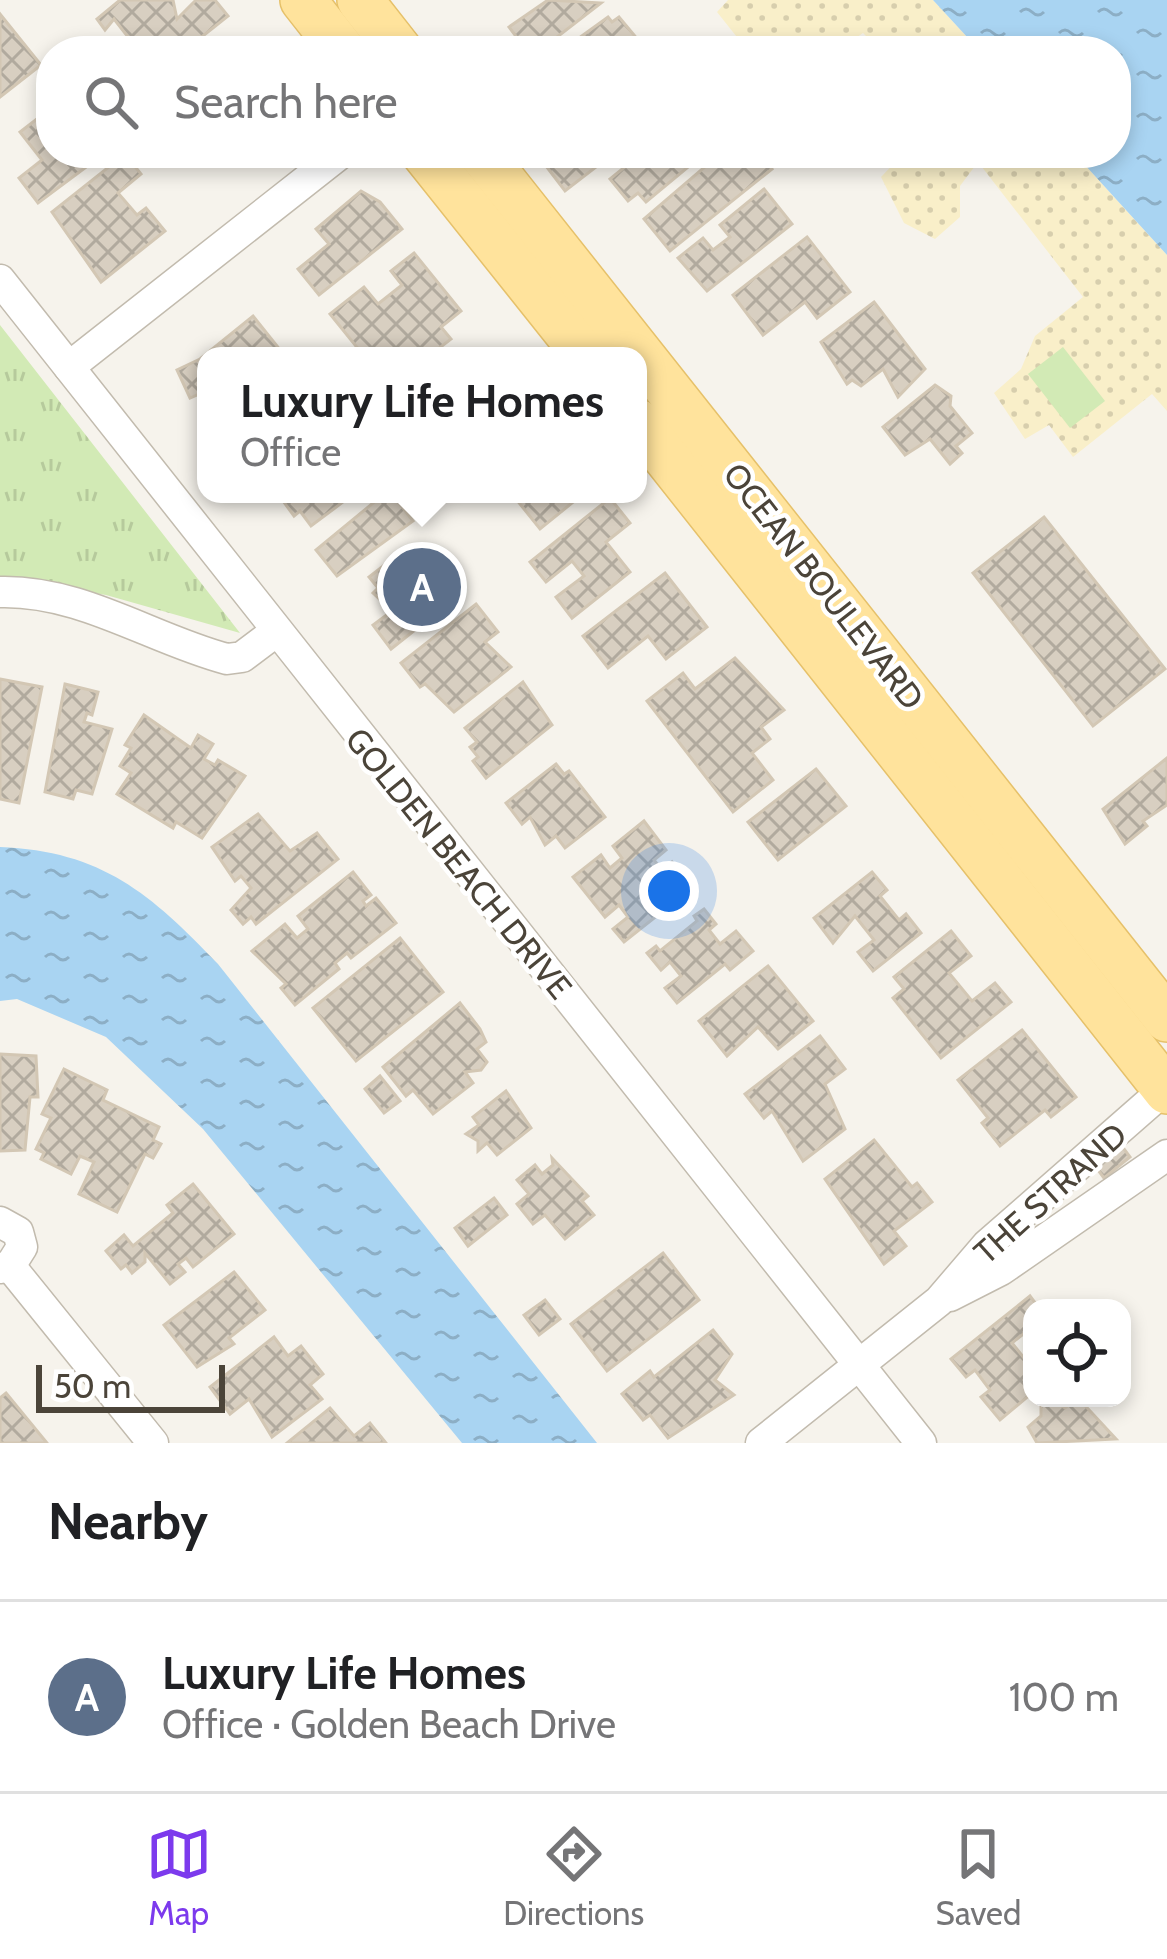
<!DOCTYPE html>
<html lang="en">
<head>
<meta charset="utf-8">
<style>
  body { margin:0; font-family:Cabin,sans-serif; background:#f6f6f6; color:#202124 }
  .controls { position:absolute; right:36px; bottom:36px; display:grid; overflow:hidden; border-radius:24px; box-shadow:0 6px 18px #0003 }
  .controls button { width:108px; height:108px; display:grid; place-items:center; padding:0; border:0; border-bottom:3px solid #e0e0e0; background:#fff; color:#202124; font:60px sans-serif }
  .scale { position:absolute; left:36px; bottom:30px; width:189px; box-sizing:border-box; padding-left:12px; border:6px solid #4b4439; border-top:0; font-size:33px; line-height:42px; white-space:nowrap; color:#4b4439; -webkit-text-stroke:9px #fff; paint-order:stroke }
  .you { position:absolute; left:669px; top:891px; width:42px; height:42px; margin:-30px; border:9px solid #fff; border-radius:50%; background:#1a73e8; box-shadow:0 0 0 18px #1a73e833 }
  .badge { display:grid; place-items:center; width:78px; height:78px; border-radius:50%; background:#7c3aed; color:#fff; font-size:39px; font-weight:700 }
  .pin { position:absolute; translate:-50% -50%; border:6px solid #fff; box-shadow:0 3px 12px #0006 }
  .popup { position:absolute; left:197px; top:347px; width:450px; height:156px; box-sizing:border-box; display:grid; place-content:center; border-radius:24px; background:#fff; filter:drop-shadow(0 3px 9px #0005); font-size:39px; white-space:nowrap; color:#757577 }
  .popup b { font-size:45px; color:#202124 }
  .popup::after { content:''; position:absolute; left:50%; top:100%; margin-left:-24px; border:24px solid transparent; border-top-color:#fff }
  .list { margin:0; padding:0; list-style:none }
  h2 { display:flex; justify-content:space-between; align-items:center; height:156px; margin:0; padding:0 48px; font-size:51px }
  h2 small { font-size:39px; font-weight:400; color:#757577 }
  .list li { display:grid; grid-template-columns:78px 1fr auto; gap:36px; align-items:center; box-sizing:border-box; height:192px; padding:0 48px; border-top:3px solid #e0e0e0 }
  .list b { display:block; font-size:45px; white-space:nowrap }
  .list p { margin:0; font-size:39px; white-space:nowrap; color:#757577 }
  .list em { font-size:39px; font-style:normal; color:#757577 }
  .icon { flex:none; width:66px; height:66px; fill:none; stroke:currentColor; stroke-width:2; stroke-linecap:round; stroke-linejoin:round }
  .map { position:relative; flex:none; width:1167px; height:1443px; overflow:hidden }
  .search { position:absolute; background:#fff; box-shadow:0 6px 18px #0003; left:36px; right:36px; top:36px; height:132px; display:flex; align-items:center; gap:30px; box-sizing:border-box; padding:0 42px; border-radius:48px; color:#757577; font-size:45px }
  .sheet { height:348px; background:#fff }
  nav { display:flex; justify-content:space-around; align-items:center; box-sizing:border-box; height:168px; border-top:3px solid #e0e0e0; background:#fff; font-size:33px; color:#757577 }
  nav a { display:grid; justify-items:center; gap:6px }
  nav .on { color:#7c3aed }
  .map>svg:first-child { display:block }
  .sand { fill:url(#sand-dots) }
  .park { fill:url(#park-tufts) }
  .garden { fill:#d2eab5 }
  .water { fill:url(#water-ripples) }
  .building { fill:url(#building-cross-hatch); stroke:#d3c7b4; stroke-width:3 }
  .lines { fill:none; stroke-linecap:round; stroke-linejoin:round }
  .minor-casing { stroke:#c2bbae; stroke-width:33 }
  .primary-casing { stroke:#e6c16a; stroke-width:48 }
  .minor { stroke:#fff; stroke-width:30 }
  .primary { stroke:#ffe39c; stroke-width:45 }
  .labels { text-anchor:middle; stroke-width:9; stroke-linejoin:round; paint-order:stroke }
  .street-label { font-size:33px; fill:#4b4439; stroke:#fff }
</style>
</head>
<body>
<div class="map">
<svg width="1167" height="1443" viewBox="0 0 1167 1443">
  <defs>
    <pattern id="sand-dots" width="8" height="8" patternUnits="userSpaceOnUse" patternTransform="scale(3)"><rect width="8" height="8" fill="#f9efc9"/><path d="M2 2h.1M6 6h.1" fill="none" stroke="#d7cead" stroke-width="1.8" stroke-linecap="round"/></pattern>
    <pattern id="park-tufts" width="24" height="20" patternUnits="userSpaceOnUse" patternTransform="scale(3)"><rect width="24" height="20" fill="#d2eab5"/><path d="M3 7l-1-3M5 7V3M7 7l1-3M15 17l-1-3M17 17v-4M19 17l1-3" fill="none" stroke="#b6ca9c"/></pattern>
    <pattern id="water-ripples" width="26" height="14" patternUnits="userSpaceOnUse" patternTransform="scale(3)"><rect width="26" height="14" fill="#a9d4f2"/><path d="M2 4q2-2 4 0t4 0M15 11q2-2 4 0t4 0" fill="none" stroke="#8caec5"/></pattern>
    <pattern id="building-cross-hatch" width="8" height="8" patternUnits="userSpaceOnUse" patternTransform="scale(3)"><rect width="8" height="8" fill="#d8cfc1"/><path d="M0 0l8 8M0 8l8-8" fill="none" stroke="#b1aa9e"/></pattern>
  </defs>
  <rect width="100%" height="100%" fill="#f6f3ec"/>
  <g class="sand">
    <path d="M 728,0 L 933,0 L 980,51 L 881,51 L 863,33 L 837,51 L 748,51 L 717,12 Z"/>
    <path d="M 904,153 L 1074,153 L 1167,255 L 1167,411 L 1152,394 L 1073,457 L 1049,425 L 1025,439 L 994,393 L 1021,369 L 1035,336 L 1083,297 L 978,162 L 960,186 L 960,217 L 935,239 L 904,223 L 881,177 Z"/>
  </g>
  <path class="park" d="M 0,325 L 240,633 L 106,595 L 0,578 Z"/>
  <path class="garden" d="M 1063,347 L 1105,401 L 1070,428 L 1028,374 Z"/>
  <g class="water">
    <path d="M 933,0 L 1167,0 L 1167,255 L 1074,153 L 1116,153 L 1116,51 L 980,51 Z"/>
    <path d="M 0,847 C 102,851 151,894 218,964 L 597,1443 L 462,1443 L 203,1129 L 106,1037 L 17,999 L 0,1001 Z"/>
  </g>
  <g class="building">
    <path d="M 120,0 L 173,0 L 177,19 L 196,0 L 215,0 L 228,16 L 184,51 L 139,51 L 114,19 L 105,30 L 97,19 Z"/>
    <path d="M 548,0 L 601,3 L 539,51 L 527,51 L 509,27 Z"/>
    <path d="M 0,14 L 41,65 L 0,97 Z"/>
    <path d="M 608,17 L 612,22 L 619,17 L 639,41 L 626,51 L 561,51 Z"/>
    <path d="M 51,108 L 51,153 L 105,153 L 38,203 L 19,178 L 42,160 L 20,132 Z"/>
    <path d="M 563,153 L 599,153 L 605,160 L 565,191 L 546,166 Z"/>
    <path d="M 642,153 L 705,153 L 646,202 L 638,193 L 628,201 L 610,179 Z"/>
    <path d="M 721,153 L 758,153 L 772,169 L 670,251 L 644,219 Z"/>
    <path d="M 125,154 L 141,174 L 118,193 L 137,215 L 146,208 L 165,231 L 101,282 L 52,212 Z"/>
    <path d="M 764,189 L 792,224 L 707,291 L 678,258 L 703,238 L 713,250 L 730,237 L 720,225 Z"/>
    <path d="M 361,191 L 380,202 L 402,229 L 319,295 L 298,269 L 329,244 L 316,229 Z"/>
    <path d="M 807,237 L 850,292 L 817,318 L 805,302 L 763,335 L 733,295 Z"/>
    <path d="M 414,253 L 461,311 L 441,327 L 451,339 L 429,356 L 364,356 L 330,314 L 364,287 L 378,304 L 402,285 L 391,271 Z"/>
    <path d="M 874,302 L 925,369 L 898,397 L 883,369 L 861,386 L 852,380 L 847,384 L 821,342 Z"/>
    <path d="M 253,316 L 285,356 L 206,356 L 206,391 L 190,398 L 177,370 L 200,359 Z"/>
    <path d="M 935,385 L 951,396 L 950,406 L 972,433 L 956,446 L 962,453 L 950,464 L 930,439 L 905,455 L 883,427 Z"/>
    <path d="M 278,494 L 338,494 L 343,502 L 311,526 L 300,511 L 294,516 Z"/>
    <path d="M 384,494 L 392,494 L 413,521 L 337,576 L 316,550 Z"/>
    <path d="M 512,494 L 583,494 L 540,529 Z"/>
    <path d="M 610,498 L 630,523 L 606,542 L 630,572 L 572,618 L 556,597 L 584,576 L 572,561 L 546,582 L 530,562 Z"/>
    <path d="M 1044,517 L 1165,669 L 1093,726 L 973,573 Z"/>
    <path d="M 405,549 L 420,567 L 426,562 L 454,599 L 391,649 L 373,625 L 392,611 L 373,593 L 378,588 L 369,577 Z"/>
    <path d="M 665,573 L 707,627 L 666,659 L 648,636 L 608,668 L 583,636 Z"/>
    <path d="M 476,604 L 498,632 L 485,642 L 511,667 L 454,712 L 425,684 L 420,687 L 401,663 Z"/>
    <path d="M 735,658 L 784,710 L 761,727 L 770,739 L 752,753 L 773,780 L 733,812 L 647,701 L 683,673 L 695,689 Z"/>
    <path d="M 0,679 L 42,687 L 19,803 L 0,799 Z"/>
    <path d="M 523,682 L 552,725 L 486,778 L 473,761 L 478,757 L 470,747 L 477,742 L 465,728 Z"/>
    <path d="M 65,684 L 98,692 L 92,715 L 87,713 L 84,722 L 112,729 L 92,794 L 76,790 L 73,799 L 45,792 Z"/>
    <path d="M 144,715 L 191,748 L 198,735 L 213,744 L 204,759 L 215,765 L 218,760 L 245,776 L 202,838 L 176,822 L 173,828 L 117,794 L 131,773 L 120,766 L 131,748 L 125,745 Z"/>
    <path d="M 1167,758 L 1167,805 L 1143,821 L 1147,826 L 1125,844 L 1103,809 Z"/>
    <path d="M 556,764 L 564,774 L 569,771 L 605,817 L 565,848 L 556,836 L 545,845 L 530,817 L 522,824 L 506,803 Z"/>
    <path d="M 816,769 L 846,806 L 778,860 L 748,822 Z"/>
    <path d="M 258,814 L 290,851 L 317,833 L 338,859 L 256,924 L 251,917 L 243,924 L 231,910 L 251,888 L 241,876 L 235,881 L 212,847 Z"/>
    <path d="M 644,821 L 666,850 L 654,860 L 662,870 L 672,862 L 692,888 L 624,942 L 613,929 L 628,917 L 619,905 L 605,917 L 573,877 L 601,855 L 610,868 L 622,858 L 613,846 Z"/>
    <path d="M 353,872 L 371,895 L 363,901 L 366,906 L 376,898 L 396,923 L 351,958 L 347,953 L 335,963 L 339,969 L 295,1005 L 281,988 L 286,984 L 252,951 L 285,924 L 297,938 L 308,929 L 298,916 Z"/>
    <path d="M 872,872 L 887,890 L 880,896 L 899,920 L 906,914 L 921,933 L 873,971 L 858,952 L 874,940 L 855,916 L 833,943 L 814,918 Z"/>
    <path d="M 704,909 L 716,924 L 709,930 L 720,944 L 736,931 L 753,951 L 730,970 L 725,964 L 677,1003 L 665,988 L 681,976 L 670,962 L 661,970 L 647,953 L 656,946 L 660,951 L 697,921 L 694,916 Z"/>
    <path d="M 951,931 L 971,956 L 949,973 L 972,1001 L 995,983 L 1011,1002 L 941,1058 L 893,998 L 904,989 L 894,977 Z"/>
    <path d="M 400,938 L 443,992 L 356,1061 L 313,1008 Z"/>
    <path d="M 768,966 L 813,1021 L 778,1049 L 758,1027 L 727,1056 L 699,1021 Z"/>
    <path d="M 460,1003 L 480,1029 L 486,1042 L 477,1049 L 487,1062 L 481,1070 L 465,1072 L 473,1083 L 433,1114 L 413,1090 L 406,1096 L 383,1067 Z"/>
    <path d="M 1022,1030 L 1076,1097 L 1051,1117 L 1045,1110 L 1000,1146 L 982,1123 L 988,1118 L 958,1080 Z"/>
    <path d="M 820,1036 L 845,1069 L 825,1084 L 845,1129 L 803,1161 L 772,1111 L 764,1118 L 745,1094 Z"/>
    <path d="M 0,1054 L 36,1056 L 38,1097 L 30,1097 L 25,1150 L 0,1151 Z"/>
    <path d="M 64,1069 L 107,1090 L 103,1100 L 159,1127 L 153,1140 L 161,1144 L 153,1158 L 145,1154 L 117,1212 L 79,1194 L 94,1162 L 80,1156 L 71,1174 L 41,1159 L 44,1153 L 36,1149 L 51,1118 L 42,1114 Z"/>
    <path d="M 380,1076 L 400,1101 L 384,1113 L 365,1089 Z"/>
    <path d="M 506,1091 L 531,1128 L 497,1155 L 487,1143 L 478,1151 L 478,1141 L 466,1134 L 479,1125 L 473,1117 Z"/>
    <path d="M 874,1140 L 912,1187 L 917,1183 L 932,1202 L 894,1231 L 906,1246 L 884,1264 L 825,1179 Z"/>
    <path d="M 1121,1145 L 1130,1157 L 1104,1178 L 1095,1166 Z"/>
    <path d="M 552,1158 L 588,1196 L 582,1201 L 594,1215 L 565,1239 L 545,1215 L 533,1224 L 517,1204 L 529,1194 L 517,1180 L 535,1165 L 542,1174 L 553,1165 Z"/>
    <path d="M 193,1184 L 234,1234 L 193,1267 L 186,1258 L 178,1264 L 185,1272 L 170,1284 L 145,1253 L 145,1262 L 132,1273 L 126,1265 L 121,1269 L 106,1251 L 124,1235 L 133,1246 L 173,1213 L 167,1205 Z"/>
    <path d="M 494,1198 L 507,1215 L 468,1246 L 455,1228 Z"/>
    <path d="M 663,1253 L 699,1300 L 607,1371 L 571,1324 Z"/>
    <path d="M 234,1272 L 265,1310 L 229,1338 L 234,1344 L 197,1367 L 164,1325 Z"/>
    <path d="M 1030,1296 L 1039,1308 L 1032,1308 L 1032,1337 L 1027,1331 L 1012,1343 L 1032,1368 L 1032,1393 L 1000,1420 L 981,1397 L 990,1390 L 975,1370 L 966,1377 L 951,1359 Z"/>
    <path d="M 545,1300 L 560,1319 L 539,1335 L 524,1315 Z"/>
    <path d="M 713,1330 L 732,1354 L 715,1380 L 734,1395 L 668,1438 L 650,1415 L 643,1420 L 622,1394 L 650,1371 L 654,1377 Z"/>
    <path d="M 274,1337 L 288,1356 L 301,1346 L 323,1374 L 310,1385 L 322,1399 L 272,1437 L 249,1399 L 230,1414 L 210,1387 Z"/>
    <path d="M 6,1393 L 47,1443 L 0,1443 L 0,1398 Z"/>
    <path d="M 1078,1398 L 1116,1439 L 1037,1443 L 1028,1427 L 1041,1416 L 1041,1406 L 1050,1399 L 1065,1408 Z"/>
    <path d="M 330,1408 L 354,1436 L 370,1423 L 386,1443 L 287,1443 Z"/>
  </g>
  <g class="lines">
    <defs>
      <g id="minor">
        <path d="M 0,280 L 921,1443"/>
        <path d="M 69,367 L 341,153"/>
        <path d="M 0,592 C 82,590 151,639 227,659 L 242,657 L 274,633"/>
        <path d="M 0,1222 L 18,1232 L 22,1247 L 10,1266 L 0,1268"/>
        <path d="M 10,1266 L 153,1443"/>
        <path d="M 950,1296 L 1001,1270 L 1167,1155"/>
        <path d="M 761,1443 L 939,1301 L 987,1245 L 1165,1089"/>
      </g>
      <g id="primary">
        <path d="M 303,0 L 343,51"/>
        <path d="M 360,0 L 400,51"/>
        <path d="M 424,153 L 586,356"/>
        <path d="M 481,153 L 1167,1019"/>
        <path d="M 638,422 L 1167,1091"/>
      </g>
    </defs>
    <use href="#minor" class="minor-casing"/>
    <use href="#primary" class="primary-casing"/>
    <use href="#minor" class="minor"/>
    <use href="#primary" class="primary"/>
  </g>
  <g class="labels">
    <g class="street-label">
      <text transform="translate(824 586) rotate(52)" y="12">OCEAN BOULEVARD</text>
      <text transform="translate(459 863) rotate(51)" y="12">GOLDEN BEACH DRIVE</text>
      <text transform="translate(1050 1193) rotate(-42)" y="12">THE STRAND</text>
    </g>
  </g>
</svg>
<div class="controls">
<button><svg class="icon" aria-label="locate" viewBox="0 0 24 24"><circle cx="12" cy="12" r="6"/><path d="M12 2v4M12 18v4M2 12h4M18 12h4"/></svg></button>
</div>
<div class="scale">50 m</div>
<div class="you"></div>
<div class="pin badge" style="left:422px;top:587px;background:#5c6f8a">A</div>
<div class="popup"><b>Luxury Life Homes</b>Office</div>
<div class="search"><svg class="icon" aria-label="search" viewBox="0 0 24 24"><circle cx="10" cy="10" r="6"/><path d="M15 15l6 6"/></svg>Search here</div>
</div>
<section class="sheet">
<h2>Nearby<small></small></h2>
<ul class="list">
<li><span class="badge" style="background:#5c6f8a">A</span><div><b>Luxury Life Homes</b><p>Office · Golden Beach Drive</p></div><em>100 m</em></li>
</ul>
</section>
<nav>
<a class="on"><svg class="icon" aria-label="map" viewBox="0 0 24 24"><path d="M3 6l6-2 6 2 6-2v14l-6 2-6-2-6 2zM9 4v14M15 6v14"/></svg>Map</a>
<a><svg class="icon" aria-label="directions" viewBox="0 0 24 24"><path d="M12 3l9 9-9 9-9-9zM9 14v-3h6M13 9l2 2-2 2"/></svg>Directions</a>
<a><svg class="icon" aria-label="saved" viewBox="0 0 24 24"><path d="M7 4h10v16l-5-4-5 4z"/></svg>Saved</a>
</nav>
</body>
</html>
